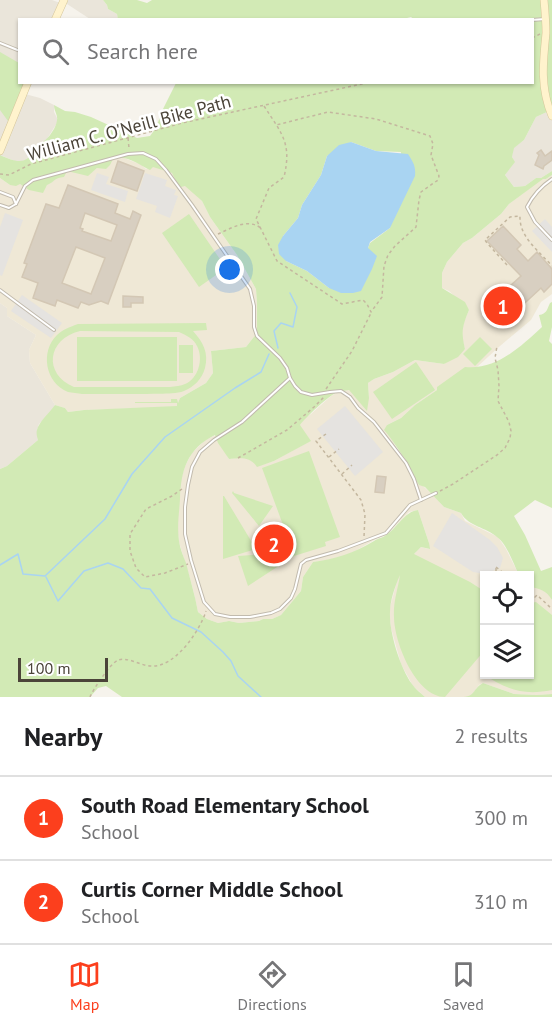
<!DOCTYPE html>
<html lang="en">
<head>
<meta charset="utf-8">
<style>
  body { margin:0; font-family:"PT Sans",sans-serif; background:#f6f6f6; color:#202124 }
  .controls { position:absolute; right:18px; bottom:18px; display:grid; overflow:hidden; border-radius:0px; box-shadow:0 2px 4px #0004 }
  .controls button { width:54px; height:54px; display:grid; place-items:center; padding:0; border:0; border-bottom:2px solid #e0e0e0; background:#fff; color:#202124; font:30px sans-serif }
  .scale { position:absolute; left:18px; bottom:15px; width:90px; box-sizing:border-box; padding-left:6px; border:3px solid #4b4439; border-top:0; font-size:16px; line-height:21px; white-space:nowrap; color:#4b4439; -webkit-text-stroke:4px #fff; paint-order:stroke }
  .you { position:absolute; left:230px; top:270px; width:21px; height:21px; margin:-15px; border:4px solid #fff; border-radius:50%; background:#1a73e8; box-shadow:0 0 0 9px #1a73e833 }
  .badge { display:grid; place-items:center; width:39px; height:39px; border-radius:50%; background:#fc3f1d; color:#fff; font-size:20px; font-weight:700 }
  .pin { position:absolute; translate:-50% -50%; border:3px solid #fff; box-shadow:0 2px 6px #0006 }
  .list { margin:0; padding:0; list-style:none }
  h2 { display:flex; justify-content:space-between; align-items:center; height:78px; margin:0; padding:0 24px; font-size:26px }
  h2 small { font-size:20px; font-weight:400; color:#757577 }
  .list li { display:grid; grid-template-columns:39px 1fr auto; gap:18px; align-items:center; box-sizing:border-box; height:84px; padding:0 24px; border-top:2px solid #e0e0e0 }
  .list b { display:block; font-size:22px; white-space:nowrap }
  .list p { margin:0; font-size:20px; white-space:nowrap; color:#757577 }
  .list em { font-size:20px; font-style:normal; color:#757577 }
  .icon { flex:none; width:33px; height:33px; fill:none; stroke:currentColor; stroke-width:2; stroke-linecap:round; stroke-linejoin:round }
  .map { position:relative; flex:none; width:552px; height:697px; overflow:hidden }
  .search { position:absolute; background:#fff; box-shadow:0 2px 4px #0004; left:18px; right:18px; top:18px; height:66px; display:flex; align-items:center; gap:15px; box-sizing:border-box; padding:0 21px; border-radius:0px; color:#757577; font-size:22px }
  .sheet { height:246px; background:#fff }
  nav { display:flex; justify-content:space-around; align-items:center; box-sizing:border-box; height:84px; border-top:2px solid #e0e0e0; background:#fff; font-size:16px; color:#757577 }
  nav a { display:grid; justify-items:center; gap:3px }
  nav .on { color:#fc3f1d }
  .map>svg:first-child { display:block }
  .residential { fill:#eae5da }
  .education { fill:#efe8d6 }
  .green { fill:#d2eab5; fill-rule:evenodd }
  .parking { fill:#e5e3e0 }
  .water { fill:#a9d4f2 }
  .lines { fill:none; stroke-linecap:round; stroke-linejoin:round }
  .stream { stroke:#a9d4f2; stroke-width:1.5 }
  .building { fill:#d8cfc1; stroke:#d3c7b4; stroke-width:1.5; fill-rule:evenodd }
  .lane-casing { stroke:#c2bbae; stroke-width:4 }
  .secondary-casing { stroke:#d6c79b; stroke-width:8 }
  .path { stroke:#c4b79f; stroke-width:1.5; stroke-dasharray:3 3; stroke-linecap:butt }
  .lane { stroke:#fff; stroke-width:2 }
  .secondary { stroke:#fff3cd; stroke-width:7 }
  .labels { text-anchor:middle; stroke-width:5; stroke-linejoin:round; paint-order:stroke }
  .street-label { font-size:18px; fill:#4b4439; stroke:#fff }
</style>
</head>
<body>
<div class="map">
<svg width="552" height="697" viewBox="0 0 552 697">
  <rect width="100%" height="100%" fill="#f6f3ec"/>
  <g class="residential">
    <path d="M 0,0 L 52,0 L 63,4 L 56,19 L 20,20 L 20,82 L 29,83 L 25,94 L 40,98 L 54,105 L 54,112 L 57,118 L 57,123 L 45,142 L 34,150 L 26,160 L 17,162 L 0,155 Z"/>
    <path d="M 65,0 L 103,0 L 107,5 L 108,9 L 117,14 L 118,19 L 90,19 L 64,2 Z"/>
    <path d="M 549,111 L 552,117 L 552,171 L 541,178 L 536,178 L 525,186 L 514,187 L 505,175 L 514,162 L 512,157 L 513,148 L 524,140 L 536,117 Z"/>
    <path d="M 0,303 L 7,308 L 7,316 L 36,335 L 29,350 L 30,363 L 55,405 L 50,413 L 39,424 L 37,430 L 38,440 L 7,466 L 0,469 Z"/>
  </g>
  <g class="education">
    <path d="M 119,156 L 142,165 L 146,169 L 152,166 L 173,173 L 202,201 L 210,217 L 237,255 L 256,289 L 257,304 L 257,333 L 246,347 L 211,351 L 213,373 L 206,383 L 180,398 L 177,407 L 84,410 L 68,412 L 65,408 L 55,405 L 30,363 L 29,350 L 36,335 L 7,316 L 7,308 L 0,303 L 0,178 L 10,185 L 20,184 L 28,188 L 46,187 L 47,184 L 51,183 L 56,178 L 67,171 L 92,172 L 97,168 L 107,167 L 113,158 Z"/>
    <path d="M 552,175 L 552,294 L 541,302 L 531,320 L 500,346 L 477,367 L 437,390 L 415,405 L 401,418 L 387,425 L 396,448 L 422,485 L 435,497 L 444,507 L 461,513 L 465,521 L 498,537 L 506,549 L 519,575 L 484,576 L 484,674 L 530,674 L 530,587 L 539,587 L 550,596 L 552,600 L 552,694 L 537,695 L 514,694 L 483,683 L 479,685 L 472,695 L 467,697 L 425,697 L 413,686 L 401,664 L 391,628 L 389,611 L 398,577 L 407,561 L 421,547 L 429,549 L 429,543 L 418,510 L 409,512 L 386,535 L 376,539 L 350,554 L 331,560 L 313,562 L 303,577 L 301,591 L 281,615 L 272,619 L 263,619 L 259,621 L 239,623 L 229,621 L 218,623 L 207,619 L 198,612 L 193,589 L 179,542 L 177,526 L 180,483 L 185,466 L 192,453 L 205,440 L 216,435 L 229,459 L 244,457 L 253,461 L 257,466 L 274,461 L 310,441 L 299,426 L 306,417 L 311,414 L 331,396 L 338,392 L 348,390 L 369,398 L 368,383 L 374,379 L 393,372 L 415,360 L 444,364 L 465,349 L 461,334 L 464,322 L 469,310 L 449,291 L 442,288 L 442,273 L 447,262 L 463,243 L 472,238 L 501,214 L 509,204 L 543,178 L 546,179 Z"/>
  </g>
  <g class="green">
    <path d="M 103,0 L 137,0 L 147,3 L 152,0 L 552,0 L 552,117 L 549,111 L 536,117 L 524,140 L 514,148 L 512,157 L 515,162 L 505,175 L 514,187 L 525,186 L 536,178 L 541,178 L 552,171 L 552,175 L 546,179 L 543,179 L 509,204 L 501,214 L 472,238 L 463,243 L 447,262 L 442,273 L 442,288 L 465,302 L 469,310 C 462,327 461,332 465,349 L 458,357 L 444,364 L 415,360 L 393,372 L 374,379 L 368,383 L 369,398 L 367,411 L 349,390 C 345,391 341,391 338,392 C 330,394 305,418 300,425 L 311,441 L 274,461 L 257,467 C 250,456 240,458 229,459 L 218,443 L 215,435 C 187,449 181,470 180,499 C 179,516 177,524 179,541 C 180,548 183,556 186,563 C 190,579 195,595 198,612 L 207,619 L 218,623 L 229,621 L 239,623 L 259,621 L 263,619 L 272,619 L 281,615 L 301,591 L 303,577 L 313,562 C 335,559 354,553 374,541 C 378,538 383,538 386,535 C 398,527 404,512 418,510 L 429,543 L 430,549 L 421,547 L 414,554 L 470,582 L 484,591 L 484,651 L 445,697 C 416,697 394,642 394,617 C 393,602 398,589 400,575 C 395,586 390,601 390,612 C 389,632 400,667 412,684 C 415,689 421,693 425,697 L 122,697 L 106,686 L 98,688 L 90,697 L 0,697 L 0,469 L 7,466 L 38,440 C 37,437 36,433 37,430 C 38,423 50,412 55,405 L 65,408 L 68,412 L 84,410 L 177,406 L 177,403 L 135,403 L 135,402 L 171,402 L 171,399 L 177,399 L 178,403 L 180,398 L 206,383 L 213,373 L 211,351 L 246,347 L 257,333 L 257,304 L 256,289 L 237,255 L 210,217 L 202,201 L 185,186 L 181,187 L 177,183 L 172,173 L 153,167 L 150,170 C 139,165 126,154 113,159 L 110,165 L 106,169 L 97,168 L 88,176 L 67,171 L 64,177 C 53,178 55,182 47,185 L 43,193 L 29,190 L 20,184 L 16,186 L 10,185 L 0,178 L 0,155 C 15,162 29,167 34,146 C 44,145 56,130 57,120 C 58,115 54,111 54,105 L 65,111 L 75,112 L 91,117 L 137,138 L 150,136 L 156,128 L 162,111 L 176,83 L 532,82 L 532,20 L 415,20 L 411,17 L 399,20 L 118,20 L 117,14 L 108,9 L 107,5 ZM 351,142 L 376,151 L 401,152 L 390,228 L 370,243 L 368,248 L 329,288 L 307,271 L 286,261 L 283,236 L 298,218 L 302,205 L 321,175 L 327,156 Z"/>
    <path d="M 0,52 L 19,63 L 20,82 L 24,83 L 8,121 L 0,110 Z"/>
    <path d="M 189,214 L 226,268 L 199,287 L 162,233 Z"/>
    <path d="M 552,302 L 552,327 L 549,341 L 552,344 L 552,508 L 535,500 L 514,516 L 525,535 L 541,571 L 552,567 L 552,600 C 547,591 539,588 530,587 L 530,576 L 519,575 C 514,565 507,544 497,537 C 486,527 469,527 461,513 L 444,507 L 425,487 L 419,485 L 405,462 L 406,460 C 398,450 393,440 384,430 L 387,425 L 401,418 L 415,405 L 437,390 L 437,387 L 465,367 C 497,370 520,347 542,327 L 539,315 C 547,314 547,309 550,303 Z"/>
    <path d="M 206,323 L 207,330 L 193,331 C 203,342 209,353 205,368 C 202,379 194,387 184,391 C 173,395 159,393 147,394 C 125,394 104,394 82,394 C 78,393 72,393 68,392 C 45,383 40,351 57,335 C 63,329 70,327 78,324 ZM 80,331 L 179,332 C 186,335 194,339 197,346 C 204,359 198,379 185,384 C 181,386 175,386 170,387 L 74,387 C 43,374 47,339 80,331 Z"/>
    <rect x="77" y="337" width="100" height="44"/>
    <path d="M 480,337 L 492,349 L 475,366 L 463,354 Z"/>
    <rect x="179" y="345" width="14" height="28"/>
    <path d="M 416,362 L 435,390 L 392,419 L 373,392 Z"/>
    <path d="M 309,451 L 340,537 L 325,542 L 326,546 L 294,556 L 248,586 L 238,556 L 293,552 L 262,468 Z"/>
    <path d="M 233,491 L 234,493 L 273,506 L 259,526 L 232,493 Z"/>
    <path d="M 223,496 L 224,496 L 256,549 L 223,559 Z"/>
    <path d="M 536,602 L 552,615 L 552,690 C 522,696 506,689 481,673 L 484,668 L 484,674 L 530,674 L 530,603 Z"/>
    <path d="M 483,683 L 514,694 L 537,695 L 552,694 L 552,697 L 461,697 C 476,697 472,689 483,683 Z"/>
  </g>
  <g class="parking">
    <path d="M 97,173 L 109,177 L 106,184 L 128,191 L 125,202 L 91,190 Z"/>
    <path d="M 145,173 L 167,180 L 165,186 L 176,190 L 174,195 L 178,196 L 170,218 L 155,212 L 157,206 L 136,199 Z"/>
    <path d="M 5,213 L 23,220 L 2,276 L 0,275 L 0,227 Z"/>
    <path d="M 545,219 L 552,227 L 552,252 L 532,231 Z"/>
    <path d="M 22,295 L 62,323 L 51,338 L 11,311 Z"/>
    <path d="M 345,406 L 383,452 L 355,476 L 317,429 Z"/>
    <path d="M 452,513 L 490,540 L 497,547 L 503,558 L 500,568 L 485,574 L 473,572 L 433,546 Z"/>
  </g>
  <path class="water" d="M 351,142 L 376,151 L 408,154 C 413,162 416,166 415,176 L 390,228 L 370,242 L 368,248 L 377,256 L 372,269 L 361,291 L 353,293 L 341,293 L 329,288 L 307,271 L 286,261 L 279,254 L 278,245 L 283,236 L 298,218 L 302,205 L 321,175 L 327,156 L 339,145 Z"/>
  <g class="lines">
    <g class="stream">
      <path d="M 278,348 L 274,331 L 281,323 L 293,327 L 297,307 L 290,293"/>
      <path d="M 0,565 L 18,554 L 23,574 L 45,576 L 105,519 L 132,474 L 165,437 L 235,388 L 261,372 L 269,354"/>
      <path d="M 46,577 L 58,601 L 84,571 L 108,563 L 123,569 L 141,588 L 150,589 L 172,618 L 201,632 L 223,652 L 231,661 L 238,676 L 261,697"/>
    </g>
  </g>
  <g class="building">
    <path d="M 541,150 L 545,156 L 552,151 L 552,160 L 544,166 L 543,169 L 535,165 L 539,155 L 537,153 Z"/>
    <path d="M 118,161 L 144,171 L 137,191 L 111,182 Z"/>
    <path d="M 68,185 L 118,204 L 115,213 L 130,219 L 133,211 L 141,215 L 108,304 L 101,301 L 89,305 L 81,302 L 78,308 L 57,300 L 55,306 L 33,298 L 38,283 L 22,277 L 27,264 L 24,263 L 46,204 L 59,208 ZM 85,213 L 117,225 L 111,241 L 82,231 L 83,229 L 80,228 ZM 76,247 L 105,258 L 91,294 L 62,283 Z"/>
    <path d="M 503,226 L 521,245 L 517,249 L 528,261 L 537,252 L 552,269 L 552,284 L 544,292 L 541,288 L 501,325 L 497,320 L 492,325 L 484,317 L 490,313 L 486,308 L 521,276 L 487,241 Z"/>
    <path d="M 123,296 L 143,297 L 143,303 L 131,303 L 131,307 L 123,307 Z"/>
    <path d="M 377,476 L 386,477 L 384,493 L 375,492 Z"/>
  </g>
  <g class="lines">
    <defs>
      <g id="lane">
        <path d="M 532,20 L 545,19"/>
        <path d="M 0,43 L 20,51"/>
        <path d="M 552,179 C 540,187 533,195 527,207 L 535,222 L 552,240"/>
        <path d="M 0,192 L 13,197 L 16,204"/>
        <path d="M 0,205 L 9,208 L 16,204 L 25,186 L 33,180 L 128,154 L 143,153 L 156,159 L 166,170 L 192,205 L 250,289 L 254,306 L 254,327 L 257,336 L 280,358 L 287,368 L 290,378 L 295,386 L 301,392 L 312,395 L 330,392 L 341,391 L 350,397 L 358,408 L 374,422 L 406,463 L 414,479 L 421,500"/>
        <path d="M 0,290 L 54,330"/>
        <path d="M 290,378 L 242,422 L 214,440 L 200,452 L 192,467 L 188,485 L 185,507 L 185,534 L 191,560 L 204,602 L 215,614 L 230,617 L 250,617 L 271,613 L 280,609 L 291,598 L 295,589 L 301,564 L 306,560 L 338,551 L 386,533 L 410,505 L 436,493"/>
      </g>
      <g id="secondary">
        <path d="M 544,0 C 545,11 546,22 546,33 C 543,62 540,88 552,116"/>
        <path d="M 55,20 L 64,0"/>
        <path d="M 0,151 L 28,82"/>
      </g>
    </defs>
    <use href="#lane" class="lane-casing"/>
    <use href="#secondary" class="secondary-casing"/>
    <g class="path">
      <path d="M 532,38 L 540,34"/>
      <path d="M 264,106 C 282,134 292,143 284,177 L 269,188 L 256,219 L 277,261 L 342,304 L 363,300 L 367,304 L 371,312 L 382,297 L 384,266 L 388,255 L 395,246 L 416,227 L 419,200 L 421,192 L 438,180 L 439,176 L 431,155 L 433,144 L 430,136 L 376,119 L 328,112 L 276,125"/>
      <path d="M 128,138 L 129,148"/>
      <path d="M 0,174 L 9,175 L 31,164 L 182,123 L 371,82"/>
      <path d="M 218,234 C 232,228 247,218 261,228"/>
      <path d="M 507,265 L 487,243 L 485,240 L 510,217 L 520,216 C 519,237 539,251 552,266"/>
      <path d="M 326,389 L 352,351 L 371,313"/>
      <path d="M 326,434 L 316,441 L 361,500 L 365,514 L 364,537"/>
      <path d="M 329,457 L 339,449"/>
      <path d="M 238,458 L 287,430 L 314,407 L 325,396"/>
      <path d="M 342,474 L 352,465"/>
      <path d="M 182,489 L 172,496 L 146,509 L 130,534 L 130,551 L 136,568 L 145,577 L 165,573 L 188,564"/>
      <path d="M 440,491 L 453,484 L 497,455 L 505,448 L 510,438 L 511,431 L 509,422 L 498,401 L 499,386 L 498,370 L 495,358 L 497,346"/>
      <path d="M 496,567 L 507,576"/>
      <path d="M 496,568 L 496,576"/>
      <path d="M 530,593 L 535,597 L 537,595 L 552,609"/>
      <path d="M 90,697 C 94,688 110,664 118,660 C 129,657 139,665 150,666 C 174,669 200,631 206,611"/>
    </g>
    <use href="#lane" class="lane"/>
    <use href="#secondary" class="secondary"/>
  </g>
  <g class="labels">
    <g class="street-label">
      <text transform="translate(129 128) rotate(-15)" y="6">William C. O'Neill Bike Path</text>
    </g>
  </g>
</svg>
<div class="controls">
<button><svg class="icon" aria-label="locate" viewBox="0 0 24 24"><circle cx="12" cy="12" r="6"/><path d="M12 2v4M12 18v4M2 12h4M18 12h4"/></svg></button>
<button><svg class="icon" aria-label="layers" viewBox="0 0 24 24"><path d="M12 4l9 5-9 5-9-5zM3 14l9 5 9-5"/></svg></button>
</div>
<div class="scale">100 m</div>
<div class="you"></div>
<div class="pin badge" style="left:503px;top:306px">1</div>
<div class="pin badge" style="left:274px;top:544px">2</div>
<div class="search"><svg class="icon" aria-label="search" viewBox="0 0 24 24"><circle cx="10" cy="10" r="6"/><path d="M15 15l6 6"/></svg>Search here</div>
</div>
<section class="sheet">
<h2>Nearby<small>2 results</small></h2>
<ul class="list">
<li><span class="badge">1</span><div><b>South Road Elementary School</b><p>School</p></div><em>300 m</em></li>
<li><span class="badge">2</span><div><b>Curtis Corner Middle School</b><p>School</p></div><em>310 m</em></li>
</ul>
</section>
<nav>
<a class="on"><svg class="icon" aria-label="map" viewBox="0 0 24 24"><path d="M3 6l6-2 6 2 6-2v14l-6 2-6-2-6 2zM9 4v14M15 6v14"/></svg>Map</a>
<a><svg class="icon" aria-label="directions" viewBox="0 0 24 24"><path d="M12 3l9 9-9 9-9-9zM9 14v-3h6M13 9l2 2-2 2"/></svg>Directions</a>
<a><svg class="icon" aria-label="saved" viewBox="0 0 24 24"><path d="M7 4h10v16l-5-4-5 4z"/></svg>Saved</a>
</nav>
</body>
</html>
